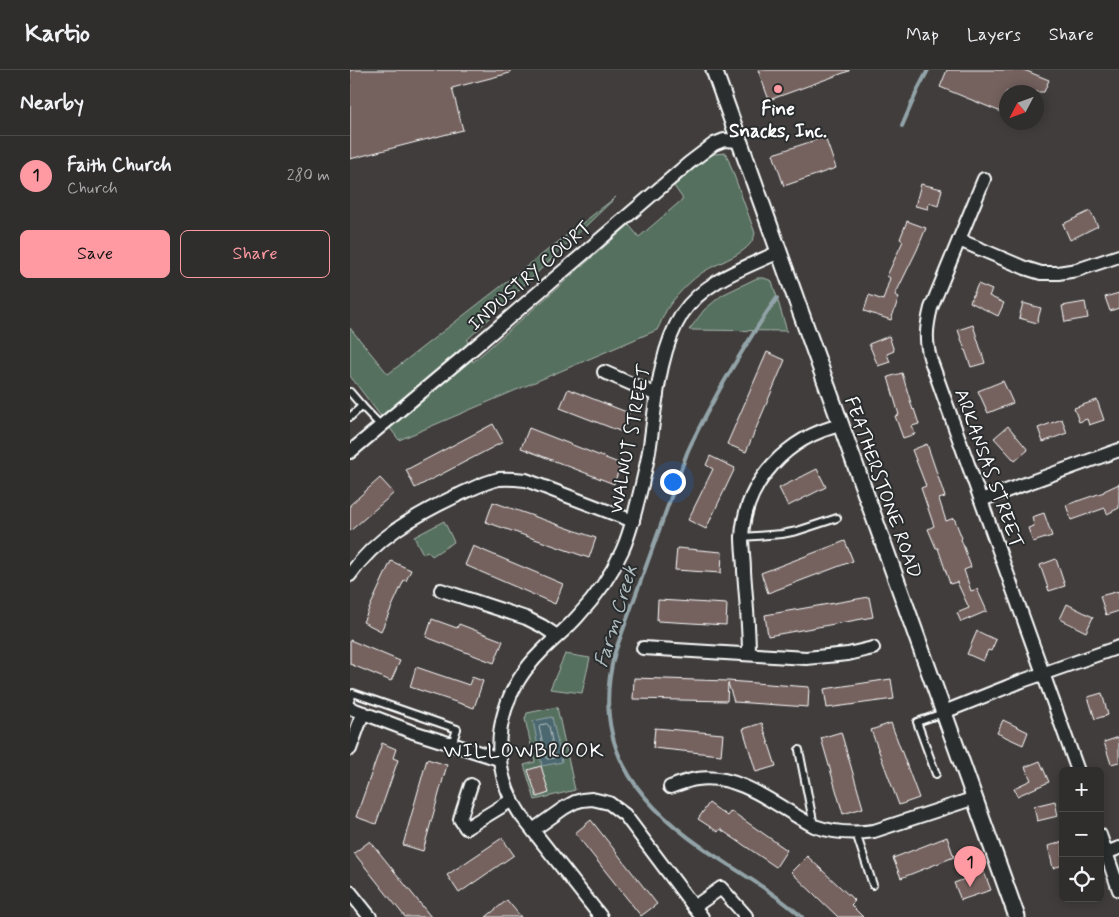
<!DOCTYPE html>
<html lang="en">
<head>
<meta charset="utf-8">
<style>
  body { margin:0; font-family:Mynerve,sans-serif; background:#383635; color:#f1f3f6 }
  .controls { position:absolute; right:15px; bottom:15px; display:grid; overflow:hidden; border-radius:8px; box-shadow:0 2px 12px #0003 }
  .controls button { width:45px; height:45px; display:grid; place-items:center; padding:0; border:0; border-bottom:1px solid #4b4a49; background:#302e2d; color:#f1f3f6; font:25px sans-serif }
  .compass { position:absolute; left:649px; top:15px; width:45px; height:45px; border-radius:50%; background:#302e2d; box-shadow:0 2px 12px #0003; rotate:229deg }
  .you { position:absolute; left:322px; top:411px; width:18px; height:18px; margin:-12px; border:4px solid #fff; border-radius:50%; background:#1a73e8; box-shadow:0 0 0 8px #1a73e833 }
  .badge { display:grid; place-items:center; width:32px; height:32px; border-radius:50%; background:#ff9aa2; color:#111; font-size:16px; font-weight:700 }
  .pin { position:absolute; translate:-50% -41px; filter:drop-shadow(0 1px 2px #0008) }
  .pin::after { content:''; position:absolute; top:26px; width:18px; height:15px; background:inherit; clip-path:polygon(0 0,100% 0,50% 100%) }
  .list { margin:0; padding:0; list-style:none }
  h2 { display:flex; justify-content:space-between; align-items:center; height:65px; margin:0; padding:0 20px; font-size:21px }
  h2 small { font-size:16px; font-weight:400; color:#a8a8aa }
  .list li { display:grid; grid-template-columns:32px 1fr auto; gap:15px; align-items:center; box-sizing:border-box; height:80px; padding:0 20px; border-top:1px solid #4b4a49 }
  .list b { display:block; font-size:19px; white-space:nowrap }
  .list p { margin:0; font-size:16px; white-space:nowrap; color:#a8a8aa }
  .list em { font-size:16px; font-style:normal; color:#a8a8aa }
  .actions { display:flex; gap:10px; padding:15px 20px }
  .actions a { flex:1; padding:11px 0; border:1px solid #ff9aa2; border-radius:8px; text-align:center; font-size:18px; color:#ff9aa2 }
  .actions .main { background:#ff9aa2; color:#111 }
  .icon { flex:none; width:28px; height:28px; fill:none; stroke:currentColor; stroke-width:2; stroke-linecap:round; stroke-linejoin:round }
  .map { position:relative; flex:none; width:769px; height:847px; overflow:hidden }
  header { display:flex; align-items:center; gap:30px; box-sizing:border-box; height:70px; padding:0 25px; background:#302e2d; border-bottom:1px solid #4b4a49 }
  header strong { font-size:24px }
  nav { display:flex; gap:28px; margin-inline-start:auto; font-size:18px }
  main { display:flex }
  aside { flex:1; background:#302e2d }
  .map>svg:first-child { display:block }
  .green { fill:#56705f; stroke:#aab8af }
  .water { fill:#4b686f; stroke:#93a4a9 }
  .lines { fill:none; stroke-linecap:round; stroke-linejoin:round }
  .shore { stroke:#b7c3c5; stroke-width:1 }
  .stream { stroke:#93a4a9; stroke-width:4 }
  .building { fill:#75625e; stroke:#fff }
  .service-casing { stroke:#fff; stroke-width:10 }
  .minor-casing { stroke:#fff; stroke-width:16 }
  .tertiary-casing { stroke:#fff; stroke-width:19 }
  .service { stroke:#2a2d2e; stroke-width:6 }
  .minor { stroke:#2a2d2e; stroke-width:12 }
  .tertiary { stroke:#2a2d2e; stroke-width:15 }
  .poi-dot { fill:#ff9aa2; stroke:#2a2d2e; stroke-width:2 }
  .labels { text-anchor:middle; stroke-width:4; stroke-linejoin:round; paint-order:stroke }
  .poi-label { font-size:19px; font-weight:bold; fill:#fff; stroke:#2a2d2e }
  .street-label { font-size:19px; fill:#fff; stroke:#2a2d2e }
  .water-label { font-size:20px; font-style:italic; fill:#aebbbe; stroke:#2a2d2e }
  .neighbourhood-label { font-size:20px; letter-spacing:1px; fill:#fff; stroke:#2a2d2e }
</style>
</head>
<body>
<header>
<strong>Kartio</strong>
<nav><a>Map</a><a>Layers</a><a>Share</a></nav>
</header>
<main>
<aside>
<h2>Nearby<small></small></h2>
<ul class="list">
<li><span class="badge">1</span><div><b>Faith Church</b><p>Church</p></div><em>280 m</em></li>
</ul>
<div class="actions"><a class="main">Save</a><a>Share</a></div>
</aside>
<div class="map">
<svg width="769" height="847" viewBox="0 0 769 847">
  <rect width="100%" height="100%" fill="#403d3c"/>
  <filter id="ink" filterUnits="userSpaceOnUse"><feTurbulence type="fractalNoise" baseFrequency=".02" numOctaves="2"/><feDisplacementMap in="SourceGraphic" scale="10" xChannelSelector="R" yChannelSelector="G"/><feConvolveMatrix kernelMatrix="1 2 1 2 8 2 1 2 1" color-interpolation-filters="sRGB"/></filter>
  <g filter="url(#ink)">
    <g class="green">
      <path d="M 376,83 L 405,163 C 402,185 365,192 349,205 C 337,214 325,227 317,239 C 313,246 311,253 307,260 L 49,370 L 0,306 L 0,258 L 38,304 L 266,127 L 117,270 L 123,292 L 279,155 L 289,167 L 333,129 L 324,116 L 355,89 L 364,84 Z"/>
      <path d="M 407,208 L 414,208 L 422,211 L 437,261 L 339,260 L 354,240 L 372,225 Z"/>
      <path d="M 94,451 L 104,472 L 82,486 L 77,481 L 73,484 L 64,467 Z"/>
      <path d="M 215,584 L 240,588 L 232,623 L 200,619 Z"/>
      <path d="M 207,637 L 225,720 L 185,730 L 174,695 L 185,692 L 175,649 L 177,643 Z"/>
    </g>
    <path class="water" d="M 202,647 L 212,692 L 192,696 L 183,651 Z"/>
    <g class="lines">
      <path class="shore" d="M 197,654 L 199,656 L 205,686 L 204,688 L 198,689 L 196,688 L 189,657 L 191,655 Z"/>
      <g class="stream">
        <path d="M 552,56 L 568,19 L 578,0"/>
        <path d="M 427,228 C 406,257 389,286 371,317 C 359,339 347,360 337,383 L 265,582 C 241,671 282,729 353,778 C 387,801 421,820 452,847"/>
      </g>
    </g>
    <g class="building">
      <path d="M 0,0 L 160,0 L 160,3 L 102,18 L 113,60 L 0,89 Z"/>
      <path d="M 408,0 L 499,0 L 499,1 L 419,30 Z"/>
      <path d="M 597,0 L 674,0 L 699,10 L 694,22 L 656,22 L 656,44 L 590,17 Z"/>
      <path d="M 475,67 L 486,98 L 434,116 L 423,84 Z"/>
      <path d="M 571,114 L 592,119 L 588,136 L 579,133 L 578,139 L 565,136 Z"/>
      <path d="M 740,141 L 748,156 L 720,170 L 713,154 Z"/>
      <path d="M 557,151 L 576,158 L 567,180 L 545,225 L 549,227 L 541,250 L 514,241 L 519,225 L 533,230 L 540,208 L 537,206 L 553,171 L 550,169 Z"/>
      <path d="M 628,214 L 642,220 L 639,226 L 654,233 L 648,246 L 620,232 Z"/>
      <path d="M 769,223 L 769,238 L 760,241 L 755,227 Z"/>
      <path d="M 735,232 L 738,248 L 715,252 L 712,236 Z"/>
      <path d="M 673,233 L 691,238 L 687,253 L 669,248 Z"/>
      <path d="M 623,255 L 635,293 L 621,297 L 608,260 Z"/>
      <path d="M 539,266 L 544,281 L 537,284 L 540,292 L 528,296 L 519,274 Z"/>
      <path d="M 417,282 L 435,290 L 396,382 L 377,374 Z"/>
      <path d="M 552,303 L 563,340 L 564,339 L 569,354 L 562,356 L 565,364 L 553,368 L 545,346 L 549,345 L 538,307 Z"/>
      <path d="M 653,311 L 663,333 L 638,343 L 628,321 Z"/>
      <path d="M 218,319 L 279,343 L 272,362 L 210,338 Z"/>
      <path d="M 747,330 L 754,350 L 739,355 L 737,349 L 729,352 L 724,338 Z"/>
      <path d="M 712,349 L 717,363 L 693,372 L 688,358 Z"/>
      <path d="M 143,354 L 153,372 L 65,418 L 56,400 Z"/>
      <path d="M 658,356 L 678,380 L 665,391 L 644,368 Z"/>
      <path d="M 179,358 L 271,394 L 264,414 L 171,378 Z"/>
      <path d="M 577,374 L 595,427 L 589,429 L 596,451 L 604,448 L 612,468 L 611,469 L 621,497 L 614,500 L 621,521 L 627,519 L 637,541 L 611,552 L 607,543 L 619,538 L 607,512 L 600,514 L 588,478 L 586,478 L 578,459 L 584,456 L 571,418 L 576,416 L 562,380 Z"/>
      <path d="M 360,386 L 385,398 L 356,459 L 338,450 L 363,399 L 356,395 Z"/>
      <path d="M 467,399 L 476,417 L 438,436 L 429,418 Z"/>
      <path d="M 30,408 L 44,423 L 0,461 L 0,435 Z"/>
      <path d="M 769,414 L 769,438 L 757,444 L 755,438 L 721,450 L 716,435 L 754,422 L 754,421 Z"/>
      <path d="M 143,432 L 246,468 L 239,488 L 136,452 Z"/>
      <path d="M 694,443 L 702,466 L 683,472 L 678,458 L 684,456 L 682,447 Z"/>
      <path d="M 495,471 L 503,491 L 418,523 L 411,503 Z"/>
      <path d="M 123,476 L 213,514 L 205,534 L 115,495 Z"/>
      <path d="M 327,478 L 372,482 L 371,503 L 325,500 Z"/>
      <path d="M 706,489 L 715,516 L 699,521 L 690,495 Z"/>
      <path d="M 41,491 L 61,500 L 56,511 L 54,510 L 31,561 L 13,552 Z"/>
      <path d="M 769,521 L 769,541 L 756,545 L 750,526 Z"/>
      <path d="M 519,527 L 523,547 L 418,566 L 415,545 Z"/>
      <path d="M 308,530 L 377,534 L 376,555 L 307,551 Z"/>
      <path d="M 717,534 L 743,547 L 736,562 L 710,549 Z"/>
      <path d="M 82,549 L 107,558 L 109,554 L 153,571 L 144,593 L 76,567 Z"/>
      <path d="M 627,561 L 646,570 L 641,581 L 638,580 L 633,591 L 617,584 Z"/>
      <path d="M 0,570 L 50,591 L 41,611 L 0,594 Z"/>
      <path d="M 66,597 L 119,615 L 122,607 L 133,611 L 124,638 L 60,617 Z"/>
      <path d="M 284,608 L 378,611 L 459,617 L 458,637 L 384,632 L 378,613 L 377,631 L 283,629 Z"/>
      <path d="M 541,609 L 544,629 L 477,638 L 474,619 Z"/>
      <path d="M 752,623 L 758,645 L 745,649 L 738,627 Z"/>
      <path d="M 653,650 L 678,662 L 673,675 L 647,663 Z"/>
      <path d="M 412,653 L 426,696 L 406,702 L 393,659 Z"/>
      <path d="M 541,653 L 569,728 L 549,735 L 521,660 Z"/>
      <path d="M 305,658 L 373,664 L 371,685 L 303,678 Z"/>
      <path d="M 491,662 L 513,738 L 493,744 L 471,668 Z"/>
      <path d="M 769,667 L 769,692 L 761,694 L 754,672 Z"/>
      <path d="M 32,673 L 46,679 L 43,688 L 48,690 L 26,754 L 6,747 Z"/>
      <path d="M 77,689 L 97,695 L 73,781 L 53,775 Z"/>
      <path d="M 690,691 L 699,712 L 667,726 L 664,718 L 681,710 L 675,697 Z"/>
      <path d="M 191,696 L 199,723 L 187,727 L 178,700 Z"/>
      <path d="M 705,731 L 708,746 L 687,751 L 684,736 Z"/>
      <path d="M 359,733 L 377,746 L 381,741 L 437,780 L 426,797 L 370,759 L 368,762 L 348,749 Z"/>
      <path d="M 241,750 L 307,834 L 291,846 L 225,763 Z"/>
      <path d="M 597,767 L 604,787 L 551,808 L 543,788 Z"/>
      <path d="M 152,768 L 164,785 L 109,823 L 97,805 Z"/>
      <path d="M 20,771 L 81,847 L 55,847 L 4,783 Z"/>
      <path d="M 713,772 L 713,795 L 703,798 L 698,776 Z"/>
      <path d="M 457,786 L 505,831 L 501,835 L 513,847 L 488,847 L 441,802 Z"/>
      <path d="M 634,802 L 641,820 L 611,830 L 604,813 Z"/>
      <path d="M 157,830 L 171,847 L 136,847 Z"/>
    </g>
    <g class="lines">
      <defs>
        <g id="service">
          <path d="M 0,322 L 12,336"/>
          <path d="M 0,347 L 12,336 L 31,356"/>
          <path d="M 392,467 L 432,464 L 447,461 L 487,448"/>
          <path d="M 0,631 L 3,623 L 107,659 L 102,674"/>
          <path d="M 449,680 L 464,756"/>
          <path d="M 586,704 L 567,652 L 593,643"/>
          <path d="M 506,763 L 523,815"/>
        </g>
        <g id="minor">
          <path d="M 634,109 L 581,238 C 576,258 575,272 581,291 L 728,701"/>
          <path d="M 609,170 L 675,198 L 691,203 L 708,203 L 727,200 L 769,186"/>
          <path d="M 254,302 L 307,325"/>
          <path d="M 0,382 L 118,283 L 339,93 L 364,74 L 374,70 L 389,71"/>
          <path d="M 631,430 L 769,380"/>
          <path d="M 0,505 C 25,468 66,445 106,426 C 120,420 134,412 149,409 C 158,408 167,409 176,410 L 283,451"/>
          <path d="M 91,520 L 176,548 L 192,556 L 207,566"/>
          <path d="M 293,578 L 456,588 L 498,584 L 523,578"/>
          <path d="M 399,584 C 399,557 396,529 394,501 C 394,490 392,478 392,467 C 395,411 438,367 491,355"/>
          <path d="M 0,638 L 63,662 L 149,689"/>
          <path d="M 594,642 L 672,611 L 769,577"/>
          <path d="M 0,679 L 13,643"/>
          <path d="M 121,715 L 110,749 L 116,758 L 162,730"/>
          <path d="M 320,717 C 329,714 338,710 347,709 C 391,703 427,737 464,756 C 484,763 504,764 524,761 L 625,728"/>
          <path d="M 183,760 L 214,738 L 225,732 L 232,730 L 242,729 L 259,733 L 275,745 L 344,837"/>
          <path d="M 750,765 L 769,820"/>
          <path d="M 756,783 L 769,778"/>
          <path d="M 0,822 L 20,847"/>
          <path d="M 251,847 L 170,744 C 149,713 144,675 155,640 C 161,619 175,598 190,583 C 202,570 217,559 228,546 C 246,527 261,505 272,481 C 279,466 283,450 287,434 C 292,415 297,395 300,375 C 306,334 309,280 332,244 C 354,211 394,198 429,182"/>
          <path d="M 352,847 L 344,837 L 371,818 L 396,846 L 394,847"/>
        </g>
        <path id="tertiary" d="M 364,0 L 667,847"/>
      </defs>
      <use href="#service" class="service-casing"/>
      <use href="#minor" class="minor-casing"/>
      <use href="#tertiary" class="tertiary-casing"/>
      <use href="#service" class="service"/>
      <use href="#minor" class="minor"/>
      <use href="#tertiary" class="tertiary"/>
    </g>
  </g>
  <circle class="poi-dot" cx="428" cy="19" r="5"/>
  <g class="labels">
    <g class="poi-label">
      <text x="428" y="45">Fine<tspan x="428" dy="22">Snacks, Inc.</tspan></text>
    </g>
    <g class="street-label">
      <text transform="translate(179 205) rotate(-41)" y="7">INDUSTRY COURT</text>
      <text transform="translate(279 369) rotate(-79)" y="7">WALNUT STREET</text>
      <text transform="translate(640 398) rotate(70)" y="7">ARKANSAS STREET</text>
      <text transform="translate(534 417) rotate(70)" y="7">FEATHERSTONE ROAD</text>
    </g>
    <g class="water-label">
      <text transform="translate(265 546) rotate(-73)" y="7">Farm Creek</text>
    </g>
    <g class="neighbourhood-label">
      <text x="174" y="687">WILLOWBROOK</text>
    </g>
  </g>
</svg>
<div class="controls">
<button>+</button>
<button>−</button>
<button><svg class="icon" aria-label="locate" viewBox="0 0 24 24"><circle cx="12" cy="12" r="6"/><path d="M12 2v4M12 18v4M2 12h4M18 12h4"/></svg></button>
</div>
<svg class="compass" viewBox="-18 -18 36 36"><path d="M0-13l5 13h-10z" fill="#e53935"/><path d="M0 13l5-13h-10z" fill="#a8a8aa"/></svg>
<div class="you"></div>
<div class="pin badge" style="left:620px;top:817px">1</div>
</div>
</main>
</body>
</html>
